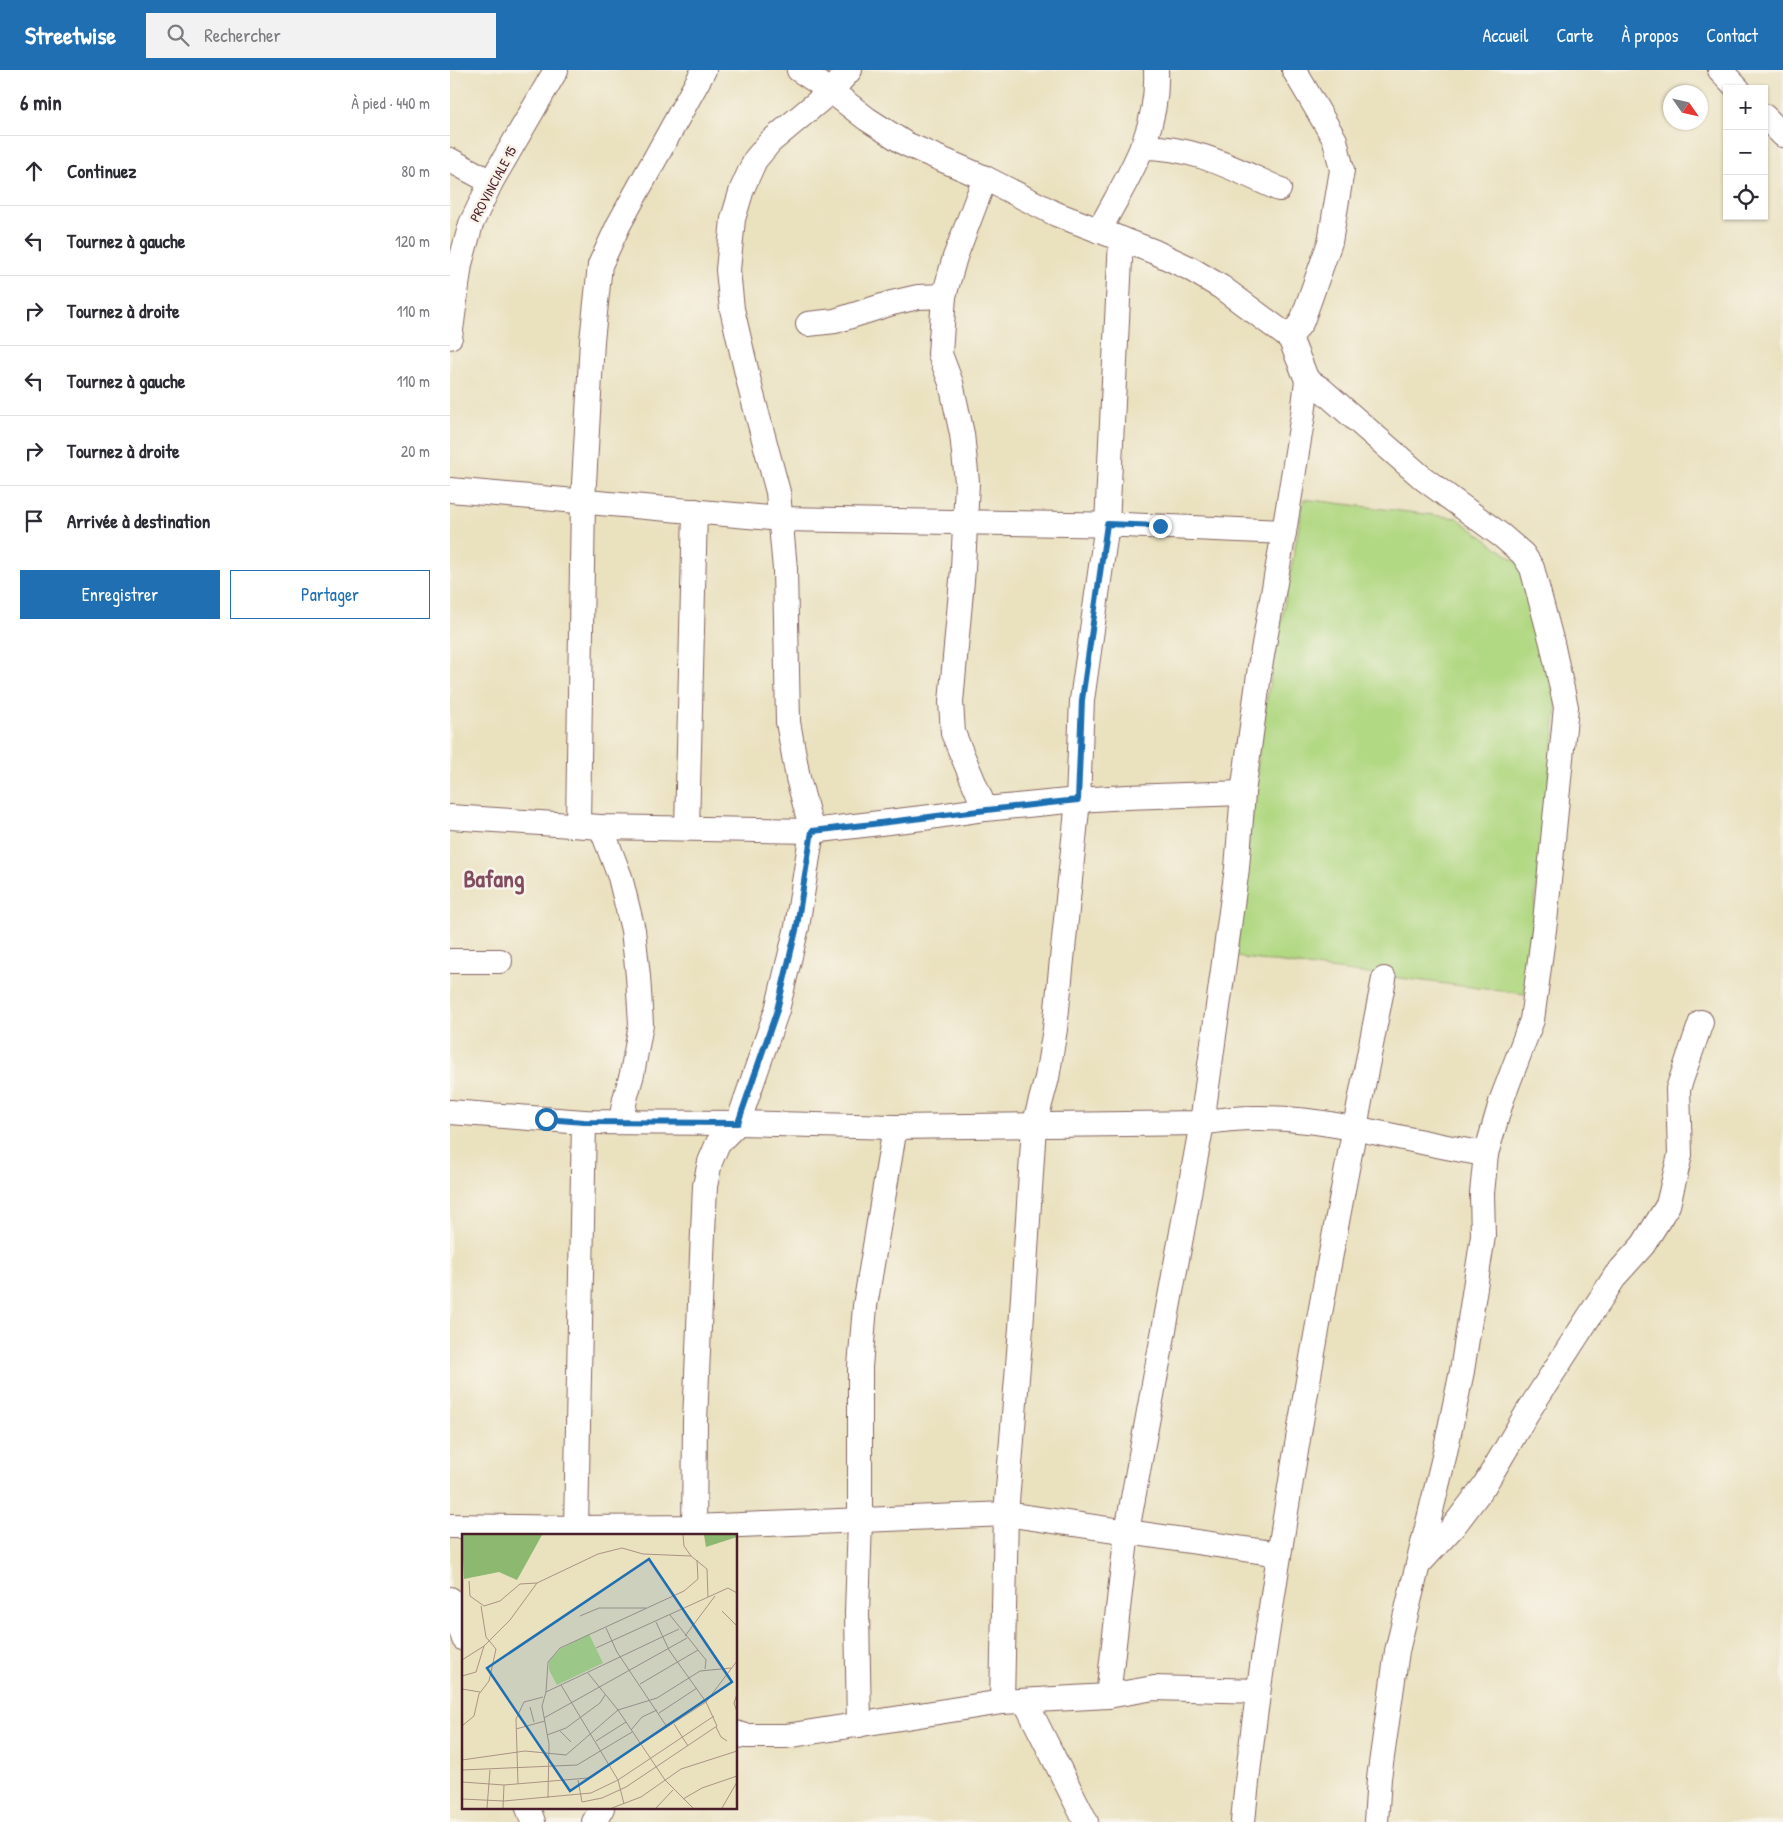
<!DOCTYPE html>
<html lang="fr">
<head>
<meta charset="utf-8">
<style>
  body { margin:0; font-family:"Patrick Hand",sans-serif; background:#f2f2f3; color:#2b2b33 }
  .controls { position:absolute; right:15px; top:15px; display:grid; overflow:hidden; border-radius:0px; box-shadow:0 1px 4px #0004 }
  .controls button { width:45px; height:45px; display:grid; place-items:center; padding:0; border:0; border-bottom:1px solid #e1e1e2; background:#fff; color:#2b2b33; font:25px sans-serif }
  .compass { position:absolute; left:1213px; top:15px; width:45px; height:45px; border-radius:50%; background:#fff; box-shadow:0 1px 4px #0004; rotate:124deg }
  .stop { position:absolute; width:15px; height:15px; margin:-11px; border:4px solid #1f6fb2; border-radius:50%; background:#fff }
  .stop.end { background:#1f6fb2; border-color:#fff; box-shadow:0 1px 5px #0008 }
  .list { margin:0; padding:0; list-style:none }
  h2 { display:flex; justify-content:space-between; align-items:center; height:65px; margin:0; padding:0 20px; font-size:21px }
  h2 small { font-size:16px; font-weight:400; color:#7c7c81 }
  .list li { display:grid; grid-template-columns:32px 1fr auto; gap:15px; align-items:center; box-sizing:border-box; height:70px; padding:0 20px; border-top:1px solid #e1e1e2 }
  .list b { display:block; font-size:19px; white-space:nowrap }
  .list em { font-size:16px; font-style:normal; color:#7c7c81 }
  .actions { display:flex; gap:10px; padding:15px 20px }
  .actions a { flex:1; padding:11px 0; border:1px solid #1f6fb2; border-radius:0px; text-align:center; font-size:18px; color:#1f6fb2 }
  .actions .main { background:#1f6fb2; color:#fff }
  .icon { flex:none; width:28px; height:28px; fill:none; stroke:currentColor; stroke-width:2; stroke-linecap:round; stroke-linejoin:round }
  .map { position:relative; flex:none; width:1333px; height:1752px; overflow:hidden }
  header { display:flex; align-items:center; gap:30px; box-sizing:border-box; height:70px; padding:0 25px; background:#1f6fb2; color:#fff }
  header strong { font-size:24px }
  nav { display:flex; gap:28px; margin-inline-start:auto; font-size:18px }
  .search { width:350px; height:45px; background:#f2f2f3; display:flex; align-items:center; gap:12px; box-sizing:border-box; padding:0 18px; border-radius:0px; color:#7c7c81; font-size:19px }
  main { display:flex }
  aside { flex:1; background:#fff }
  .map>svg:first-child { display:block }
  .park { fill:#b1d882; stroke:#7e7c56 }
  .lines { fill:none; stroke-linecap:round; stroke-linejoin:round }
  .minor-casing { stroke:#82635f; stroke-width:26 }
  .minor { stroke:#fff; stroke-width:24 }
  .route { stroke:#1f6fb2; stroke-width:6 }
  .labels { text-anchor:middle; stroke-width:5; stroke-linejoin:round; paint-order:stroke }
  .street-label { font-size:14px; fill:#4a1f2b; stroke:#f7f3e8 }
  .town-label { font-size:24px; font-weight:bold; fill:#814c60; stroke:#f7f3e8 }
  .inset-road { fill:none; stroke:#aa9384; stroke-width:1 }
  .view { fill:#1f6fb2; fill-opacity:0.15; stroke:#1f6fb2; stroke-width:2.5 }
  .inset-edge { fill:none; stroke:#4a1f2b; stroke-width:2.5 }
</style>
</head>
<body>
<header>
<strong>Streetwise</strong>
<div class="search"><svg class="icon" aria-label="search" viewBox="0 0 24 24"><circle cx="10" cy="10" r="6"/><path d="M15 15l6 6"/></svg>Rechercher</div>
<nav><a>Accueil</a><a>Carte</a><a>À propos</a><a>Contact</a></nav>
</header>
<main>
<aside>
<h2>6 min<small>À pied · 440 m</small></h2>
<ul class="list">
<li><svg class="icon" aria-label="ahead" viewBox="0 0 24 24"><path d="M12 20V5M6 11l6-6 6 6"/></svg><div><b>Continuez</b></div><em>80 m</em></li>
<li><svg class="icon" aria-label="left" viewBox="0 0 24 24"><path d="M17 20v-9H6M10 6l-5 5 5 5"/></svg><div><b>Tournez à gauche</b></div><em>120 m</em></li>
<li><svg class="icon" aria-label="right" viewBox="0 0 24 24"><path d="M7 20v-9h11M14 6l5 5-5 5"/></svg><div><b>Tournez à droite</b></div><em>110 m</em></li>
<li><svg class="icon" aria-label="left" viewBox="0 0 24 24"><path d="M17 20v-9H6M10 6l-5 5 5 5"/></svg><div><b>Tournez à gauche</b></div><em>110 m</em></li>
<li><svg class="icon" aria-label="right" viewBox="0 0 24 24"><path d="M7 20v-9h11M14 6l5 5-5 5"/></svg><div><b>Tournez à droite</b></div><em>20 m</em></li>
<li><svg class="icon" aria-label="arrive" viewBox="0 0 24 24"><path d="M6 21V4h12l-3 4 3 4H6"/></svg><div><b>Arrivée à destination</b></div></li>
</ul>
<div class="actions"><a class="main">Enregistrer</a><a>Partager</a></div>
</aside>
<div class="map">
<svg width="1333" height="1752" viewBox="0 0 1333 1752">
  <rect width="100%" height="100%" fill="#f7f3e8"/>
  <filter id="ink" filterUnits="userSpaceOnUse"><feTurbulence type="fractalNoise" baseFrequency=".02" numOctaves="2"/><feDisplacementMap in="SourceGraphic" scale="10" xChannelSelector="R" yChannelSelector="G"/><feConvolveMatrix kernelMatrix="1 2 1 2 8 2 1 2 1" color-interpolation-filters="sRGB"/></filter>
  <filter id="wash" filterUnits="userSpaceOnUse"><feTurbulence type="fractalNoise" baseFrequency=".0096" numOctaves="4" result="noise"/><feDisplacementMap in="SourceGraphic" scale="20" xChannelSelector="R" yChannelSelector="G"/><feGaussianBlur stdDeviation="1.12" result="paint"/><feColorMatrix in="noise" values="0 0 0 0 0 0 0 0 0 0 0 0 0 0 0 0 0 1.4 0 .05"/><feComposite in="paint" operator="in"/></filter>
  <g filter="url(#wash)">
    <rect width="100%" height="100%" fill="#eae1bf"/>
    <path class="park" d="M 854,429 L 1007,448 L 1071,495 L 1107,636 L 1075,924 L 786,887 L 812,655 Z"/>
  </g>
  <g filter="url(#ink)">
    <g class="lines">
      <defs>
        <g id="minor">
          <path d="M 349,0 L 381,21 L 417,49 L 456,74 L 535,108 L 606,144 L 705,182 L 739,198 L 771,217 L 840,268 L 857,310 L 853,345 L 834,462 L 810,597 L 793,723 L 787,798 L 752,1053 L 677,1461 L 658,1626"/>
          <path d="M 1270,0 L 1288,19"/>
          <path d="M 1314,46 L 1333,65"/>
          <path d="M 692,77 C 745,77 782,98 829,119"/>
          <path d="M 0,90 L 41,112"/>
          <path d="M 649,161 C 677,107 709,64 706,0"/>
          <path d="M 358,254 L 385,251 L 442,233 L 468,227 L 494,226"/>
          <path d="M 0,267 L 10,194 L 21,154 L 41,112 L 106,0"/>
          <path d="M 840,268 L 852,251 L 880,172 L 892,100 L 885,70 L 844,0"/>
          <path d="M 857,310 L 871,319 L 974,409 L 1052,466 L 1073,484 L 1082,498 L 1102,573 L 1116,637 L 1095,852 L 1082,950 L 1052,1029 L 1036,1084 L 1032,1123 L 1033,1166 L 1012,1301 L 994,1387 L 947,1581 L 929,1708 L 926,1752"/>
          <path d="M 0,420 L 331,449 L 674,455 L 834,462"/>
          <path d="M 535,739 L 503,663 L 501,632 L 513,499 L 517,412 L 512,364 L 501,313 L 490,284 L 494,226 L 505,187 L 535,108"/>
          <path d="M 0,747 L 151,757 L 362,761 L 481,747 L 535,739 L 628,730 L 677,727 L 793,723"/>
          <path d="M 128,755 L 133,431 L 142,271 L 150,195 L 169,154 L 254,0"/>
          <path d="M 151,757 L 170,807 L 183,860 L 188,906 L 191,954 L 182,1004 L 175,1029 L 171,1051"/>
          <path d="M 237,758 L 245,441"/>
          <path d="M 0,891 L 50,891"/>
          <path d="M 0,1042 L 134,1052 L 288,1053 L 445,1057 L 752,1053 C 848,1035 943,1070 1036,1084"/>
          <path d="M 0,1456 L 126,1458 L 244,1457 L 556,1444 L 828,1484"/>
          <path d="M 126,1458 L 134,1052"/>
          <path d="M 244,1466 L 245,1351 L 255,1116 L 260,1092 L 268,1073 L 288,1053 L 327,940 L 347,857 L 362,761 L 348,708 L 338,652 L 335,499 L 328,422 L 301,321 L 282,239 L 278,200 L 283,149 L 292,119 L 305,90 L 320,72 L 381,21 L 400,0"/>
          <path d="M 969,1494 L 1003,1457 L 1034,1416 L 1077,1343 L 1166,1205 L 1193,1175 L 1218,1135 L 1230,1085 L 1228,1019 L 1251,952"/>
          <path d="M 0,1529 L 14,1569"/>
          <path d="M 575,1631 L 636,1752"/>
          <path d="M 552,1632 L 556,1444 L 571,1258 L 584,1056 L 597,1008 L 605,959 L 628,730 L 632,630 L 657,454 L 671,169"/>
          <path d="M 409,1655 L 407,1543 L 410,1450 L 410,1297 L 415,1236 L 445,1057"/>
          <path d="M 286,1663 L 294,1666 L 336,1666 L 552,1632 L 658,1626 L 704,1618 L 808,1621"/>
          <path d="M 78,1738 L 83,1752"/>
          <path d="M 144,1752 L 152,1738"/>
          <path d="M 793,1752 C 800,1673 812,1596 824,1518 C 855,1314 894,1111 934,909"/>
        </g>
      </defs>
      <use href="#minor" class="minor-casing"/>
      <use href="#minor" class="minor"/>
    </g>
  </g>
  <g class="lines" filter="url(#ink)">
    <path class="route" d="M 96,1049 L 134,1052 L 288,1053 L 327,940 L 347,856 L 362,761 C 451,751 539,739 628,730 L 632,630 L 657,454 L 710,456"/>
  </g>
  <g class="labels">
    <g class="street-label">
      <text transform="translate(43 114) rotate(-62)" y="5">PROVINCIALE 15</text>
    </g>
    <g class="town-label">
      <text x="44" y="817">Bafang</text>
    </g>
  </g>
  <g transform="translate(12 1464)">
    <rect width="275" height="275" fill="#eae1bf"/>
    <path d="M 0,1 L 80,1 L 55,46 L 37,38 L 2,45 ZM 242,1 L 275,1 L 275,3 L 244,13 Z" fill="#8cb870"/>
    <path d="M 127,100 L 141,129 L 95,151 L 87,136 L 87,127 L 98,115 Z" fill="#b1d882"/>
    <path class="inset-road" d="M 221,1 L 222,12 L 229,22 L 245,35 L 246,63M 7,47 L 8,62 L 22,72 L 38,67 L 58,50 L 75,49M 260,77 L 275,92M 208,81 L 244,126 L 243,135M 118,82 L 137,74 L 184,74M 144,94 L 155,118 L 205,193M 223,102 L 253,62M 134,114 L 266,54 L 275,59M 0,126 L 22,112 L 48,86 L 75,49 L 136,20 L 160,14 L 181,20 L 229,22M 126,139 L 156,176 L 203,246 L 231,274M 0,142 L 14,138 L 22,112M 178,150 L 236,116M 99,151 L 156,246 L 162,270M 0,155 L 18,158M 84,158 L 86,128 L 98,114 L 222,57 L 236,45 L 235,26M 275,160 L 272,169 L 275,178M 68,173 L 72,188M 197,179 L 235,154M 82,184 L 225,104M 212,190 L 226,212M 0,192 L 12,182 L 17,160 L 27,147 L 34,115 L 24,103 L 19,72M 254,193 L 259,203 L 265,207M 54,195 L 83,187M 169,196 L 180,183 L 195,176M 98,197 L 109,208M 85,201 L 104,194 L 138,169 L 143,161M 134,207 L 164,188M 0,226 L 63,217 L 104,221 L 156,176 L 195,164 L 238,137 L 269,134M 0,236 L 115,231 L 170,198M 116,246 L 120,268 L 140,264 L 164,253 L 255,192 L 244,168 L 207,116 L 194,88M 0,248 L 42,251 L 126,244 L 244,168 L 275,127M 56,250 L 54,185 L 62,168 L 81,163M 86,264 L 87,210 L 80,172 L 84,158 L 217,95M 0,265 L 42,267 L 129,259 L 156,246 L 252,182M 221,265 L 240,254 L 275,242M 25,274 L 28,236M 41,274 L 42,251M 150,274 L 179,263 L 219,235 L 275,217M 194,274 L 211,256M 260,274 L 275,248"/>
    <path class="view" d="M 187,25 L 270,148 L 108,257 L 25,134 Z"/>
    <rect width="275" height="275" class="inset-edge"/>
  </g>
</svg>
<div class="controls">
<button>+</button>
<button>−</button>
<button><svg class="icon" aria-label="locate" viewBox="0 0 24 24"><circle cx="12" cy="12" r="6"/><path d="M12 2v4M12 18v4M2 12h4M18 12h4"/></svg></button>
</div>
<svg class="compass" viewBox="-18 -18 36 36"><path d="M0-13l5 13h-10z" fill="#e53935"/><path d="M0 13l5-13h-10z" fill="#7c7c81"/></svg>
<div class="stop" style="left:96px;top:1049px"></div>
<div class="stop end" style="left:710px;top:456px"></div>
</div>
</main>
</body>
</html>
